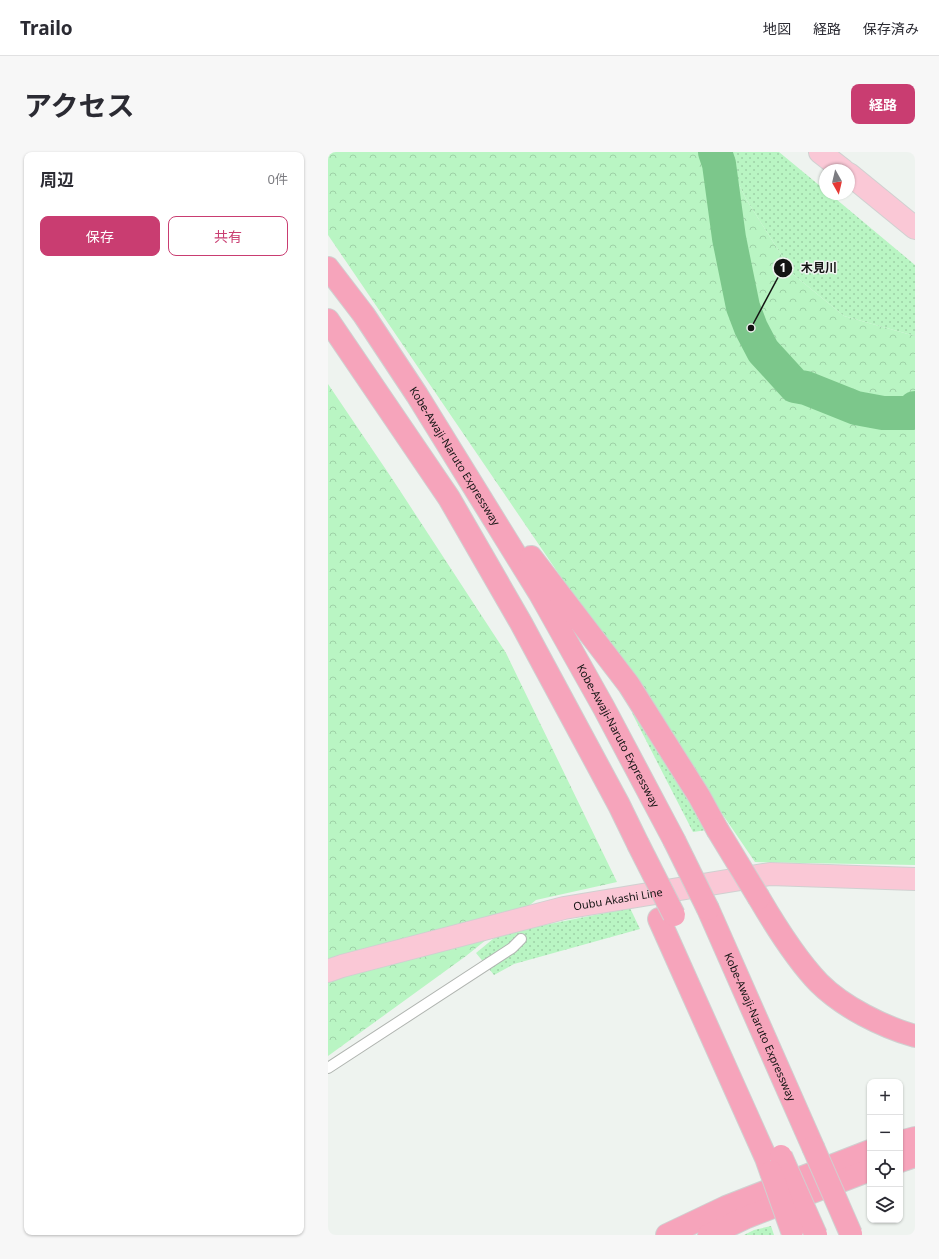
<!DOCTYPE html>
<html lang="ja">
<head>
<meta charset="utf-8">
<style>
  body { margin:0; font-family:"Noto Sans","Noto Sans JP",sans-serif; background:#f7f7f7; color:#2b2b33 }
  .controls { position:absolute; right:12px; bottom:12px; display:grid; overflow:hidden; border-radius:8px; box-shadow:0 1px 3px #0004 }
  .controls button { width:36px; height:36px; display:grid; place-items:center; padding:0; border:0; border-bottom:1px solid #e1e1e2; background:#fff; color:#2b2b33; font:20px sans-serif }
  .compass { position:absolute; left:491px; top:12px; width:36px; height:36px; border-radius:50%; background:#fff; box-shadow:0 1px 3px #0004; rotate:172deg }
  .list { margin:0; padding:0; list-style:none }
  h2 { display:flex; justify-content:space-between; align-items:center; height:52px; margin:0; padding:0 16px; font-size:17px }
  h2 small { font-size:13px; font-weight:400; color:#7c7c81 }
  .actions { display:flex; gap:8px; padding:12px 16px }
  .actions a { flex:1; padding:9px 0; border:1px solid #c93d71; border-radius:8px; text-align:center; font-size:14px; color:#c93d71 }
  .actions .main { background:#c93d71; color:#fff }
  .icon { flex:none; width:22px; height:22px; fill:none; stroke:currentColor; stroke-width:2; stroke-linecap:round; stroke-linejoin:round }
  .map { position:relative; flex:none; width:587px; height:1083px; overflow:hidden; border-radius:8px }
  header { display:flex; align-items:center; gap:24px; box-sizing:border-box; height:56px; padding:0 20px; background:#fff; border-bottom:1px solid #e1e1e2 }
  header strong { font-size:19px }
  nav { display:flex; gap:22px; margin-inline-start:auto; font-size:14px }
  .intro { display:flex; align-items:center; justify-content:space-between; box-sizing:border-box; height:96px; padding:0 24px }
  h1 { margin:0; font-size:28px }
  .button { padding:10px 18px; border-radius:8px; background:#c93d71; color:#fff; font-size:14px; font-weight:700 }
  main { display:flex; gap:24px; padding:0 24px }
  aside { flex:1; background:#fff; border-radius:8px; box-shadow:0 1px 3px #0004 }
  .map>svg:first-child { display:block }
  .grass { fill:url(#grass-dots) }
  .forest { fill:url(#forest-crowns) }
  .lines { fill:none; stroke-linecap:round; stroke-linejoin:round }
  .river { stroke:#7cc78b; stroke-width:34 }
  .lane-casing { stroke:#b1b5b1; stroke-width:12 }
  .primary-casing { stroke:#d0d0d0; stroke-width:24 }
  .highway-casing { stroke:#d0d0d0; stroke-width:24 }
  .lane { stroke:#fff; stroke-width:10 }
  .primary { stroke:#fac8d6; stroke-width:22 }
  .highway { stroke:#f6a4bb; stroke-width:22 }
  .highway-bridge-casing { stroke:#d0d0d0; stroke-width:24; stroke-linecap:butt }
  .highway-bridge { stroke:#f6a4bb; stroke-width:22 }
  .labels { text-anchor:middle; stroke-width:3; stroke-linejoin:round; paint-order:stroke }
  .street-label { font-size:11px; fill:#131413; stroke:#eef3ef }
  .leader { fill:none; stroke:#131413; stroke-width:1.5 }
  .callout-dot { fill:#131413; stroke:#eef3ef; stroke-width:1.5 }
  .mark-label { font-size:12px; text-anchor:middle; font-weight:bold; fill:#fff }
  .callout-label { font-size:12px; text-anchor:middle; font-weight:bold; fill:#131413; stroke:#eef3ef; stroke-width:3; stroke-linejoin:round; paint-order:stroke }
</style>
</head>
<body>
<header>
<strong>Trailo</strong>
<nav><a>地図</a><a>経路</a><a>保存済み</a></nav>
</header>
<div class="intro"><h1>アクセス</h1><a class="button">経路</a></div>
<main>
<aside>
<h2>周辺<small>0件</small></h2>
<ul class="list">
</ul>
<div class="actions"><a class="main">保存</a><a>共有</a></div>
</aside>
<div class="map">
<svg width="587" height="1083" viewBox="0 0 587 1083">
  <defs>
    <pattern id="grass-dots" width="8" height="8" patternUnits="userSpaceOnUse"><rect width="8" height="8" fill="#b9f5c3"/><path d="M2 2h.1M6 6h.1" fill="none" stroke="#9ed1a7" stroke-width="1.8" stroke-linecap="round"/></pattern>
    <pattern id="forest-crowns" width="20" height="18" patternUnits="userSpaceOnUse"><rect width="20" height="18" fill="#b9f5c3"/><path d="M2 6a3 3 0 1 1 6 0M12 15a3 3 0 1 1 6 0" fill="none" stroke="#9ed1a7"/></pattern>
  </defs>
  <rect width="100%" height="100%" fill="#eef3ef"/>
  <g class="grass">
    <path d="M 395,0 L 451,0 L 497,38 L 497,42 L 502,42 L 587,113 L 587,184 L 516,164 L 466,123 L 418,47 Z"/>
    <path d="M 307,560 L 379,678 L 365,680 L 304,561 Z"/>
    <path d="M 302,756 L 312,777 L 186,812 L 166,823 L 148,801 L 171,782 Z"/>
    <path d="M 443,1074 L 446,1083 L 416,1083 L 426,1078 Z"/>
  </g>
  <g class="forest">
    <path d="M 0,0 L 395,0 L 418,47 L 466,123 L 516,164 L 587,184 L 587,713 L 427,710 L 0,83 Z"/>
    <path d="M 0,232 L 65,328 L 178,501 L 289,730 L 208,748 L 138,804 L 0,904 Z"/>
  </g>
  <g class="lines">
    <path class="river" d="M 387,0 L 391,12 L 401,86 L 415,155 L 423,176 L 435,199 L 467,234 L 478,236 L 528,256 L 555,261 L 584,261 L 587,256"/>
    <defs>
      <path id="lane" d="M 0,916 L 184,796 L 193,787"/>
      <g id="primary">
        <path d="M 492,0 L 515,18"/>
        <path d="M 521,22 L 587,76"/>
        <path id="s1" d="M 0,819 L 14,814 L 236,756 L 442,722 L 587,727"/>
      </g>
      <g id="highway">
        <path id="s2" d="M 0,116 L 36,163 L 89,243 L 212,442 L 276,556 L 346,688"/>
        <path d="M 0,168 L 121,346 L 193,471 L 291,653 L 310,692"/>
        <path d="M 203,405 L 301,533 L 371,644 L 389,677"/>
        <path d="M 431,746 C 448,775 468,807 491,831 C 515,855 555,875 587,884"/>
        <path id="s3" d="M 380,757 L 485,995"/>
        <path d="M 331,767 L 438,1006 L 443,1020"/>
        <path d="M 572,990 L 587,986"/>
        <path d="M 572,1009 L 587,1004"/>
        <path d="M 339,1083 L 398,1055 L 542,999"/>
        <path d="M 381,1083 L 419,1065 L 542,1018"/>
      </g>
    </defs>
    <use href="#lane" class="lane-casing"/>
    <use href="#primary" class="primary-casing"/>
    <use href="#highway" class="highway-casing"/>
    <use href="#lane" class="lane"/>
    <use href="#primary" class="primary"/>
    <use href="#highway" class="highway"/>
    <defs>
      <g id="highway-bridge">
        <path d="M 389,677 L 431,746"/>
        <path d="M 346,688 L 380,757"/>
        <path d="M 310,692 L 346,763"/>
        <path d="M 485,995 L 523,1082"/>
        <path d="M 453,1004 L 488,1083"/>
        <path d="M 443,1020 L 464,1079"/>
      </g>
    </defs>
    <use href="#highway-bridge" class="highway-bridge-casing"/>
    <use href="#highway-bridge" class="highway-bridge"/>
  </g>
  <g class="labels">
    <g class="street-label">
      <text dy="4" stroke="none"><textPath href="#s2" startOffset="227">Kobe-Awaji-Naruto Expressway</textPath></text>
      <text dy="4" stroke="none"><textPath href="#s2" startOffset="551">Kobe-Awaji-Naruto Expressway</textPath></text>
      <text dy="4" stroke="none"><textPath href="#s1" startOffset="299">Oubu Akashi Line</textPath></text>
      <text dy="4" stroke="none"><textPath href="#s3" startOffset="129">Kobe-Awaji-Naruto Expressway</textPath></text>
    </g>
  </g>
  <path class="leader" d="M423 176L455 116"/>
  <g class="callout-dot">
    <circle cx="423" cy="176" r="4"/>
    <circle cx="455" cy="116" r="10"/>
  </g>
  <g class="mark-label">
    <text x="455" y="120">1</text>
  </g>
  <g class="callout-label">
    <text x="491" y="120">木見川</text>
  </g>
</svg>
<div class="controls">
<button>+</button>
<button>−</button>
<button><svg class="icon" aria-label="locate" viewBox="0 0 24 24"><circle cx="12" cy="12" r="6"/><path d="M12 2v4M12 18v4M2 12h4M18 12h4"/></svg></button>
<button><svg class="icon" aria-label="layers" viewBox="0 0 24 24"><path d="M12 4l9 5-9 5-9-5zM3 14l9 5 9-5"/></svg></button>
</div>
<svg class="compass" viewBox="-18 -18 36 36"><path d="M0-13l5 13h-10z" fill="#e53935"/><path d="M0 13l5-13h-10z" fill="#7c7c81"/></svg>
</div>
</main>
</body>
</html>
